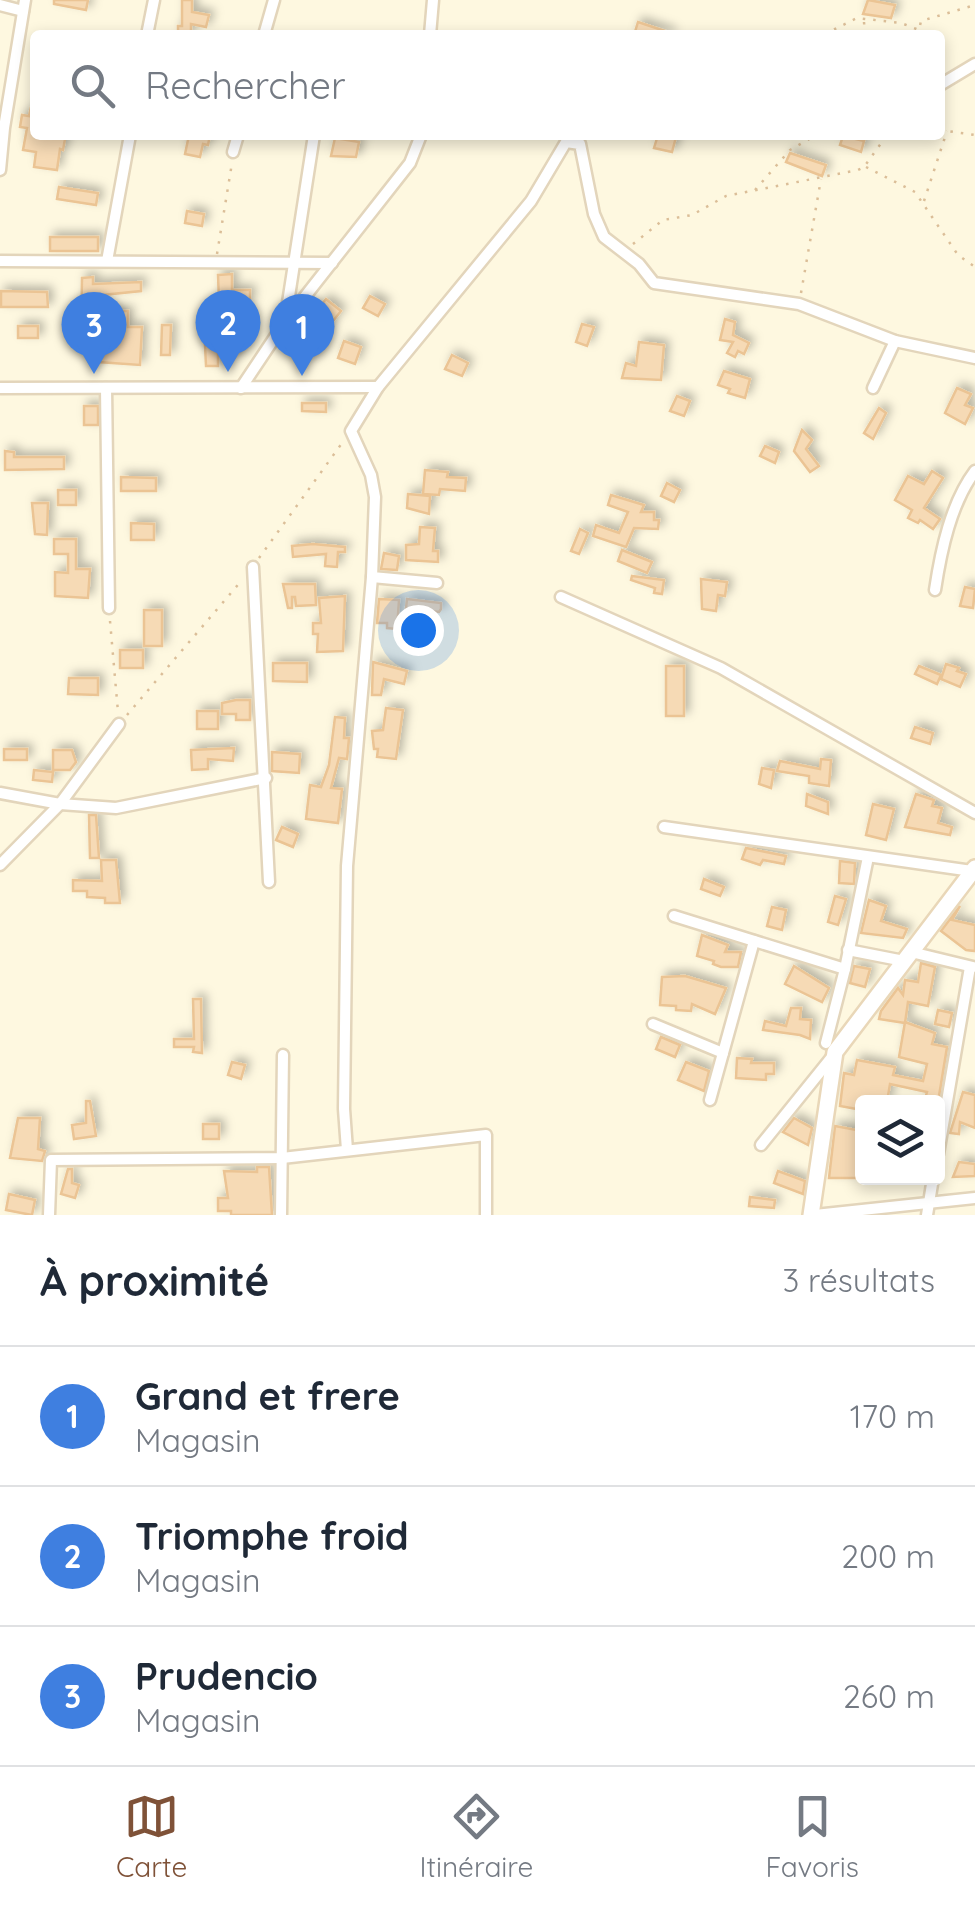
<!DOCTYPE html>
<html lang="fr">
<head>
<meta charset="utf-8">
<style>
  body { margin:0; font-family:Quicksand,sans-serif; background:#f2f2f3; color:#1f2937 }
  .controls { position:absolute; right:30px; bottom:30px; display:grid; overflow:hidden; border-radius:10px; box-shadow:0 5px 15px #0003 }
  .controls button { width:90px; height:90px; display:grid; place-items:center; padding:0; border:0; border-bottom:2px solid #e0e1e3; background:#fff; color:#1f2937; font:50px sans-serif }
  .you { position:absolute; left:418px; top:630px; width:35px; height:35px; margin:-25px; border:8px solid #fff; border-radius:50%; background:#1a73e8; box-shadow:0 0 0 15px #1a73e833 }
  .badge { display:grid; place-items:center; width:65px; height:65px; border-radius:50%; background:#7f5238; color:#fff; font-size:32px; font-weight:700 }
  .pin { position:absolute; translate:-50% -82px; filter:drop-shadow(0 2px 5px #0008) }
  .pin::after { content:''; position:absolute; top:52px; width:35px; height:30px; background:inherit; clip-path:polygon(0 0,100% 0,50% 100%) }
  .list { margin:0; padding:0; list-style:none }
  h2 { display:flex; justify-content:space-between; align-items:center; height:130px; margin:0; padding:0 40px; font-size:42px }
  h2 small { font-size:32px; font-weight:400; color:#747a83 }
  .list li { display:grid; grid-template-columns:65px 1fr auto; gap:30px; align-items:center; box-sizing:border-box; height:140px; padding:0 40px; border-top:2px solid #e0e1e3 }
  .list b { display:block; font-size:38px; white-space:nowrap }
  .list p { margin:0; font-size:32px; white-space:nowrap; color:#747a83 }
  .list em { font-size:32px; font-style:normal; color:#747a83 }
  .icon { flex:none; width:55px; height:55px; fill:none; stroke:currentColor; stroke-width:2; stroke-linecap:round; stroke-linejoin:round }
  .map { position:relative; flex:none; width:975px; height:1215px; overflow:hidden }
  .search { position:absolute; background:#fff; box-shadow:0 5px 15px #0003; left:30px; right:30px; top:30px; height:110px; display:flex; align-items:center; gap:25px; box-sizing:border-box; padding:0 35px; border-radius:10px; color:#747a83; font-size:38px }
  .sheet { height:550px; background:#fff }
  nav { display:flex; justify-content:space-around; align-items:center; box-sizing:border-box; height:140px; border-top:2px solid #e0e1e3; background:#fff; font-size:28px; color:#747a83 }
  nav a { display:grid; justify-items:center; gap:5px }
  nav .on { color:#7f5238 }
  .map>svg:first-child { display:block }
  .building { fill:#f6dab5; stroke:#ebc494; stroke-width:2.5; filter:url(#shadow) }
  .lines { fill:none; stroke-linecap:round; stroke-linejoin:round }
  .street-casing { stroke:#e3d5bb; stroke-width:15 }
  .secondary-casing { stroke:#e9d7b8; stroke-width:20 }
  .path { stroke:#dbbe98; stroke-width:2.5; stroke-dasharray:2.5 8; stroke-linecap:butt }
  .street { stroke:#fff; stroke-width:10 }
  .secondary { stroke:#fff; stroke-width:15 }
</style>
</head>
<body>
<div class="map">
<svg width="975" height="1215" viewBox="0 0 975 1215">
  <defs>
    <filter id="shadow"><feDropShadow dx="4.5" dy="-4.5" stdDeviation="5" flood-color="#0004"/></filter>
  </defs>
  <rect width="100%" height="100%" fill="#fef8e0"/>
  <g class="building">
    <path d="M 54,0 L 88,0 L 86,10 L 54,4 Z"/>
    <path d="M 182,0 L 192,0 L 192,12 L 209,15 L 206,27 L 191,24 L 191,35 L 178,35 L 178,26 L 182,26 Z"/>
    <path d="M 868,0 L 895,5 L 891,18 L 863,14 Z"/>
    <path d="M 638,22 L 671,33 L 671,35 L 634,35 Z"/>
    <path d="M 31,107 L 35,107 L 35,135 L 65,139 L 63,150 L 60,149 L 57,170 L 34,167 L 36,152 L 23,150 L 27,128 L 20,127 L 22,115 L 29,116 Z"/>
    <path d="M 189,135 L 210,135 L 208,145 L 203,144 L 200,157 L 185,154 Z"/>
    <path d="M 658,135 L 676,137 L 672,152 L 654,148 Z"/>
    <path d="M 843,136 L 864,141 L 861,152 L 840,145 Z"/>
    <path d="M 335,138 L 359,142 L 356,157 L 331,156 Z"/>
    <path d="M 790,153 L 826,165 L 822,176 L 786,162 Z"/>
    <path d="M 59,187 L 98,193 L 96,205 L 57,199 Z"/>
    <path d="M 187,211 L 204,214 L 202,226 L 185,223 Z"/>
    <rect x="50" y="237" width="48" height="14"/>
    <path d="M 232,274 L 232,290 L 250,290 L 250,302 L 219,302 L 218,275 Z"/>
    <path d="M 93,277 L 93,284 L 141,282 L 141,291 L 93,296 L 91,324 L 114,325 L 114,311 L 128,311 L 128,327 L 142,327 L 140,365 L 98,362 L 98,336 L 81,336 L 82,278 Z"/>
    <path d="M 1,291 L 47,292 L 48,307 L 1,307 Z"/>
    <path d="M 370,296 L 385,304 L 378,316 L 363,308 Z"/>
    <path d="M 326,299 L 341,311 L 329,326 L 314,314 Z"/>
    <path d="M 211,315 L 224,315 L 224,326 L 232,326 L 233,341 L 240,345 L 235,357 L 218,349 L 218,366 L 206,366 L 204,326 L 211,326 Z"/>
    <path d="M 725,319 L 735,322 L 733,335 L 749,343 L 744,354 L 738,351 L 735,357 L 727,353 L 733,342 L 720,340 Z"/>
    <path d="M 582,324 L 594,327 L 587,346 L 576,342 Z"/>
    <path d="M 162,325 L 171,325 L 170,355 L 161,355 Z"/>
    <rect x="18" y="326" width="20" height="12"/>
    <path d="M 301,331 L 319,345 L 310,357 L 291,343 Z"/>
    <path d="M 344,341 L 361,347 L 355,364 L 338,358 Z"/>
    <path d="M 639,342 L 664,345 L 661,380 L 622,378 L 626,363 L 636,366 Z"/>
    <path d="M 452,355 L 468,363 L 462,376 L 445,369 Z"/>
    <path d="M 724,371 L 750,379 L 745,398 L 728,393 L 730,389 L 718,385 Z"/>
    <path d="M 957,388 L 971,394 L 965,405 L 973,408 L 965,424 L 945,413 Z"/>
    <path d="M 677,396 L 690,401 L 684,416 L 670,411 Z"/>
    <path d="M 302,403 L 326,403 L 326,412 L 302,411 Z"/>
    <rect x="84" y="406" width="14" height="19"/>
    <path d="M 879,408 L 886,413 L 873,439 L 864,433 Z"/>
    <path d="M 802,430 L 812,440 L 806,449 L 819,466 L 810,472 L 794,451 Z"/>
    <path d="M 765,446 L 779,452 L 775,463 L 760,456 Z"/>
    <path d="M 5,451 L 14,452 L 14,457 L 64,457 L 64,469 L 5,470 Z"/>
    <path d="M 425,470 L 448,472 L 447,477 L 466,478 L 465,491 L 440,489 L 439,495 L 423,494 Z"/>
    <path d="M 932,471 L 943,478 L 924,508 L 940,519 L 933,529 L 920,520 L 918,523 L 908,518 L 912,510 L 895,500 L 908,476 L 924,484 Z"/>
    <path d="M 121,477 L 156,478 L 156,491 L 121,491 Z"/>
    <path d="M 667,483 L 680,490 L 674,502 L 661,496 Z"/>
    <rect x="58" y="490" width="18" height="15"/>
    <path d="M 408,494 L 430,496 L 429,514 L 407,508 Z"/>
    <path d="M 611,495 L 644,505 L 641,512 L 654,512 L 654,520 L 659,520 L 658,529 L 634,528 L 626,547 L 593,536 L 596,525 L 619,533 L 628,512 L 608,505 Z"/>
    <path d="M 32,503 L 48,503 L 47,535 L 35,534 Z"/>
    <path d="M 131,523 L 154,524 L 154,540 L 131,540 Z"/>
    <path d="M 420,527 L 435,528 L 433,551 L 438,551 L 438,562 L 406,560 L 406,545 L 419,544 Z"/>
    <path d="M 580,529 L 588,533 L 579,554 L 571,551 Z"/>
    <path d="M 54,539 L 76,539 L 76,569 L 90,569 L 88,598 L 55,596 L 55,572 L 68,573 L 68,554 L 54,554 Z"/>
    <path d="M 313,544 L 345,547 L 345,552 L 338,552 L 337,567 L 325,566 L 326,554 L 293,557 L 292,546 Z"/>
    <path d="M 622,550 L 652,562 L 647,573 L 618,561 Z"/>
    <path d="M 384,553 L 399,556 L 397,570 L 381,569 Z"/>
    <path d="M 632,576 L 664,580 L 662,594 L 654,593 L 655,588 L 631,580 Z"/>
    <path d="M 701,579 L 727,582 L 725,596 L 718,595 L 716,611 L 702,609 Z"/>
    <path d="M 283,584 L 315,584 L 316,605 L 296,606 L 295,597 L 292,597 L 292,608 L 288,608 Z"/>
    <path d="M 965,587 L 975,589 L 973,608 L 960,606 Z"/>
    <path d="M 345,596 L 343,651 L 317,652 L 318,634 L 313,634 L 313,623 L 321,623 L 319,598 Z"/>
    <path d="M 379,599 L 399,600 L 397,629 L 387,628 L 387,623 L 377,623 Z"/>
    <path d="M 407,599 L 441,603 L 441,609 L 439,612 L 406,608 Z"/>
    <rect x="144" y="610" width="18" height="36"/>
    <rect x="120" y="650" width="23" height="18"/>
    <path d="M 373,662 L 407,671 L 404,684 L 384,679 L 381,695 L 372,695 Z"/>
    <path d="M 273,663 L 307,663 L 307,682 L 273,681 Z"/>
    <path d="M 946,664 L 959,668 L 957,671 L 966,674 L 960,687 L 941,679 Z"/>
    <rect x="666" y="666" width="18" height="50"/>
    <path d="M 919,666 L 941,675 L 937,684 L 915,674 Z"/>
    <path d="M 69,678 L 98,678 L 98,695 L 68,694 Z"/>
    <path d="M 236,700 L 250,700 L 250,720 L 236,720 L 236,714 L 222,714 L 222,703 Z"/>
    <path d="M 386,708 L 403,710 L 396,759 L 377,757 L 378,749 L 374,749 L 372,731 L 383,730 Z"/>
    <rect x="197" y="711" width="21" height="18"/>
    <path d="M 335,717 L 345,718 L 344,738 L 349,738 L 347,759 L 339,758 L 331,788 L 342,789 L 338,823 L 306,819 L 310,785 L 321,787 L 329,765 Z"/>
    <path d="M 915,727 L 933,733 L 930,744 L 911,738 Z"/>
    <path d="M 234,748 L 233,761 L 208,759 L 208,769 L 192,770 L 191,750 Z"/>
    <rect x="4" y="749" width="23" height="11"/>
    <path d="M 53,750 L 72,750 L 76,762 L 70,770 L 53,770 Z"/>
    <path d="M 272,752 L 300,754 L 299,773 L 272,771 Z"/>
    <path d="M 821,759 L 831,760 L 829,786 L 809,783 L 809,776 L 777,771 L 780,761 L 820,769 Z"/>
    <path d="M 762,768 L 774,770 L 771,788 L 759,784 Z"/>
    <path d="M 34,770 L 53,772 L 52,782 L 33,780 Z"/>
    <path d="M 807,794 L 828,802 L 828,814 L 806,806 Z"/>
    <path d="M 916,794 L 934,800 L 932,806 L 942,808 L 938,823 L 952,827 L 950,835 L 905,827 Z"/>
    <path d="M 873,804 L 894,809 L 886,840 L 866,835 Z"/>
    <path d="M 89,815 L 96,815 L 99,858 L 90,858 Z"/>
    <path d="M 282,827 L 298,834 L 293,847 L 276,840 Z"/>
    <path d="M 746,848 L 786,856 L 784,864 L 763,860 L 760,865 L 742,859 Z"/>
    <path d="M 101,860 L 116,860 L 120,903 L 105,903 L 105,898 L 87,897 L 87,891 L 73,891 L 73,880 L 102,881 Z"/>
    <path d="M 840,861 L 855,863 L 854,884 L 839,883 Z"/>
    <path d="M 704,879 L 724,887 L 720,896 L 701,889 Z"/>
    <path d="M 835,896 L 846,899 L 838,925 L 828,922 Z"/>
    <path d="M 869,900 L 886,906 L 881,921 L 907,929 L 903,938 L 861,933 Z"/>
    <path d="M 960,906 L 952,920 L 975,925 L 975,951 L 966,950 L 941,931 Z"/>
    <path d="M 772,907 L 786,910 L 782,930 L 767,926 Z"/>
    <path d="M 702,935 L 728,945 L 725,952 L 741,952 L 738,967 L 721,967 L 713,964 L 714,961 L 697,956 Z"/>
    <path d="M 921,963 L 935,967 L 928,1006 L 908,1002 L 905,1023 L 879,1019 L 881,1011 L 898,988 L 903,995 L 905,980 L 918,982 Z"/>
    <path d="M 794,966 L 829,988 L 822,1002 L 785,984 Z"/>
    <path d="M 854,966 L 870,969 L 865,987 L 850,983 Z"/>
    <path d="M 685,976 L 726,988 L 715,1014 L 692,1004 L 691,1011 L 676,1010 L 676,1006 L 660,1005 L 662,977 Z"/>
    <path d="M 193,999 L 201,999 L 202,1053 L 193,1052 L 194,1047 L 174,1047 L 174,1039 L 194,1039 Z"/>
    <path d="M 791,1008 L 801,1008 L 800,1019 L 811,1020 L 810,1039 L 800,1035 L 763,1030 L 765,1021 L 786,1026 Z"/>
    <path d="M 938,1010 L 952,1013 L 949,1027 L 935,1024 Z"/>
    <path d="M 905,1022 L 935,1033 L 932,1044 L 947,1047 L 938,1102 L 924,1102 L 927,1092 L 890,1084 L 887,1102 L 862,1102 L 862,1110 L 840,1106 L 844,1073 L 854,1075 L 857,1060 L 895,1067 L 893,1075 L 923,1081 L 927,1064 L 899,1057 Z"/>
    <path d="M 661,1037 L 680,1045 L 675,1057 L 656,1049 Z"/>
    <path d="M 737,1058 L 752,1059 L 751,1063 L 774,1063 L 774,1074 L 766,1074 L 766,1080 L 736,1078 Z"/>
    <path d="M 232,1062 L 245,1065 L 241,1079 L 228,1075 Z"/>
    <path d="M 686,1062 L 709,1071 L 704,1091 L 678,1080 Z"/>
    <path d="M 963,1092 L 975,1095 L 975,1128 L 960,1122 L 959,1134 L 950,1133 Z"/>
    <path d="M 86,1101 L 90,1101 L 96,1136 L 74,1139 L 72,1125 L 86,1123 Z"/>
    <path d="M 18,1118 L 40,1118 L 38,1149 L 45,1151 L 42,1161 L 10,1158 Z"/>
    <path d="M 794,1118 L 812,1128 L 808,1145 L 783,1132 Z"/>
    <rect x="203" y="1124" width="16" height="15"/>
    <path d="M 835,1126 L 862,1131 L 862,1160 L 859,1159 L 858,1178 L 829,1178 Z"/>
    <path d="M 959,1162 L 975,1164 L 975,1176 L 953,1177 Z"/>
    <path d="M 257,1167 L 269,1167 L 272,1215 L 231,1215 L 231,1211 L 218,1211 L 218,1198 L 228,1198 L 224,1171 L 257,1172 Z"/>
    <path d="M 68,1169 L 72,1169 L 72,1183 L 79,1185 L 75,1198 L 61,1194 Z"/>
    <path d="M 778,1171 L 805,1181 L 803,1194 L 774,1183 Z"/>
    <path d="M 9,1194 L 35,1200 L 32,1215 L 6,1210 Z"/>
    <path d="M 750,1197 L 775,1200 L 774,1208 L 749,1206 Z"/>
  </g>
  <g class="lines">
    <defs>
      <g id="street">
        <path d="M 0,5 L 23,11"/>
        <path d="M 147,35 L 154,0"/>
        <path d="M 264,35 L 274,0"/>
        <path d="M 430,35 L 433,0"/>
        <path d="M 940,85 L 975,64"/>
        <path d="M 233,152 L 238,135"/>
        <path d="M 0,170 L 4,128 L 25,0"/>
        <path d="M 0,261 L 332,263"/>
        <path d="M 107,261 L 130,135"/>
        <path d="M 285,322 L 314,135"/>
        <path d="M 0,388 L 378,387"/>
        <path d="M 106,388 L 109,608"/>
        <path d="M 241,388 L 285,322 L 410,163 L 421,135"/>
        <path d="M 873,388 L 895,341"/>
        <path d="M 253,567 L 269,882"/>
        <path d="M 372,577 L 437,583"/>
        <path d="M 935,590 C 941,550 951,503 975,471"/>
        <path d="M 561,597 L 721,668 L 975,813"/>
        <path d="M 0,793 L 60,804 L 116,808 L 266,778"/>
        <path d="M 664,827 L 972,871"/>
        <path d="M 0,865 L 60,804 L 119,724"/>
        <path d="M 674,916 L 845,969"/>
        <path d="M 848,950 L 904,961"/>
        <path d="M 911,952 L 973,967"/>
        <path d="M 653,1024 L 723,1053"/>
        <path d="M 826,1043 L 845,969 L 868,857"/>
        <path d="M 710,1100 L 754,941"/>
        <path d="M 761,1145 L 832,1057"/>
        <path d="M 347,1150 L 344,1109 L 347,866 L 372,577 L 375,497 L 371,475 L 351,431 L 378,387 L 531,201 L 566,142 L 580,144 L 594,214 L 604,237 L 639,264 L 654,283 L 799,304 L 895,341 L 975,358"/>
        <path d="M 938,1154 L 970,967"/>
        <path d="M 49,1215 L 51,1160 L 282,1158 L 486,1135 L 486,1215"/>
        <path d="M 281,1215 L 283,1055"/>
        <path d="M 815,1215 L 975,1198"/>
        <path d="M 927,1215 L 933,1178"/>
      </g>
      <path id="secondary" d="M 811,1215 L 835,1052 L 975,868"/>
    </defs>
    <use href="#street" class="street-casing"/>
    <use href="#secondary" class="secondary-casing"/>
    <g class="path">
      <path d="M 864,22 L 865,35"/>
      <path d="M 814,35 L 827,33 L 857,18 L 901,23 L 919,30 L 921,21 L 975,5"/>
      <path d="M 940,130 L 975,135"/>
      <path d="M 866,167 L 915,192 L 958,255 L 975,267"/>
      <path d="M 755,190 L 790,150 L 816,135"/>
      <path d="M 924,201 L 947,131"/>
      <path d="M 633,244 L 663,220 L 692,215 L 726,196 L 858,170 L 864,167 L 887,135"/>
      <path d="M 217,254 L 232,163"/>
      <path d="M 801,293 L 821,179"/>
      <path d="M 259,558 L 345,439"/>
      <path d="M 110,621 L 118,712"/>
      <path d="M 127,715 L 242,580"/>
    </g>
    <use href="#street" class="street"/>
    <use href="#secondary" class="secondary"/>
  </g>
</svg>
<div class="controls">
<button><svg class="icon" aria-label="layers" viewBox="0 0 24 24"><path d="M12 4l9 5-9 5-9-5zM3 14l9 5 9-5"/></svg></button>
</div>
<div class="you"></div>
<div class="pin badge" style="left:302px;top:376px;background:#3f7fe0">1</div>
<div class="pin badge" style="left:228px;top:372px;background:#3f7fe0">2</div>
<div class="pin badge" style="left:94px;top:374px;background:#3f7fe0">3</div>
<div class="search"><svg class="icon" aria-label="search" viewBox="0 0 24 24"><circle cx="10" cy="10" r="6"/><path d="M15 15l6 6"/></svg>Rechercher</div>
</div>
<section class="sheet">
<h2>À proximité<small>3 résultats</small></h2>
<ul class="list">
<li><span class="badge" style="background:#3f7fe0">1</span><div><b>Grand et frere</b><p>Magasin</p></div><em>170 m</em></li>
<li><span class="badge" style="background:#3f7fe0">2</span><div><b>Triomphe froid</b><p>Magasin</p></div><em>200 m</em></li>
<li><span class="badge" style="background:#3f7fe0">3</span><div><b>Prudencio</b><p>Magasin</p></div><em>260 m</em></li>
</ul>
</section>
<nav>
<a class="on"><svg class="icon" aria-label="map" viewBox="0 0 24 24"><path d="M3 6l6-2 6 2 6-2v14l-6 2-6-2-6 2zM9 4v14M15 6v14"/></svg>Carte</a>
<a><svg class="icon" aria-label="directions" viewBox="0 0 24 24"><path d="M12 3l9 9-9 9-9-9zM9 14v-3h6M13 9l2 2-2 2"/></svg>Itinéraire</a>
<a><svg class="icon" aria-label="saved" viewBox="0 0 24 24"><path d="M7 4h10v16l-5-4-5 4z"/></svg>Favoris</a>
</nav>
</body>
</html>
